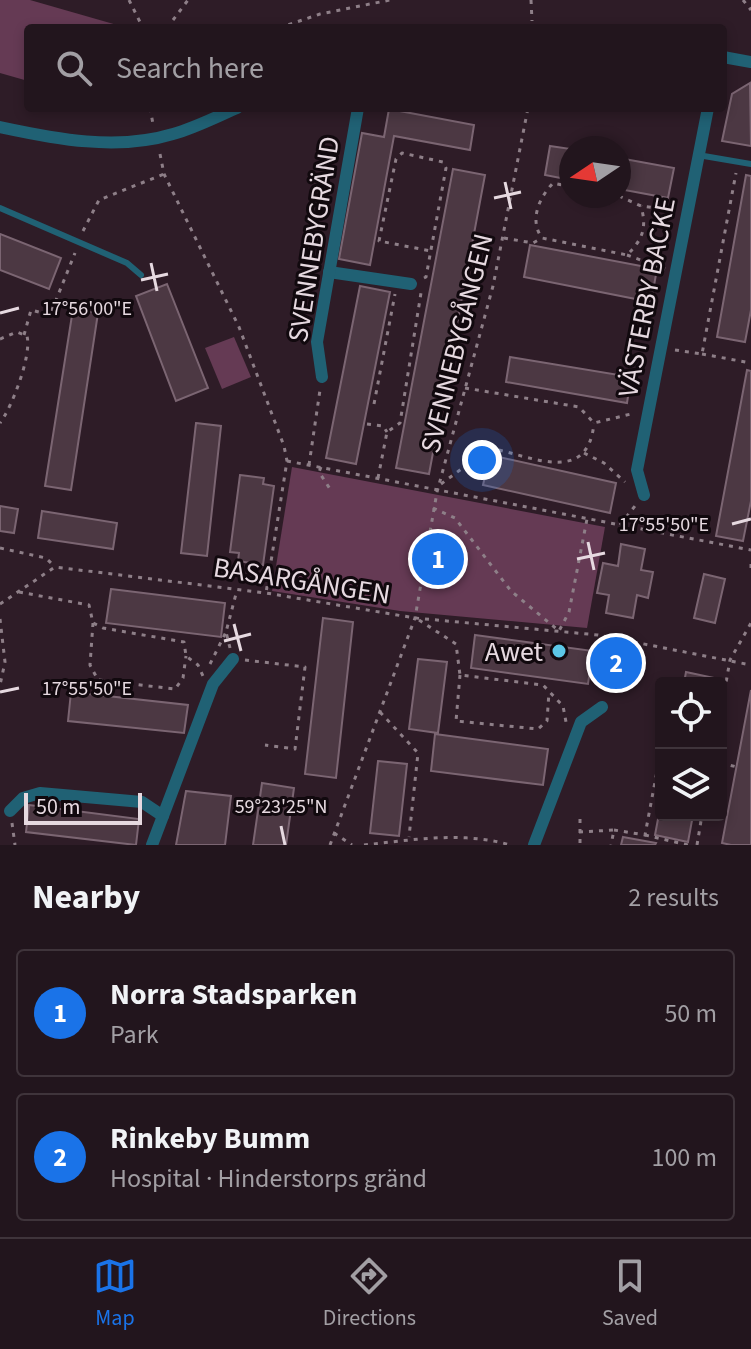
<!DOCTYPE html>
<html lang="en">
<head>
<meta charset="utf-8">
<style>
  body { margin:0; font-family:"Source Sans 3",sans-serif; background:#2a1e26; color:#f1f3f6 }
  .controls { position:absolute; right:24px; bottom:24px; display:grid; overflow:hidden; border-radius:8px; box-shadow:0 4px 12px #0003 }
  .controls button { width:72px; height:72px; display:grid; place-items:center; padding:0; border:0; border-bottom:2px solid #3f343b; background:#22151d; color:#f1f3f6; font:40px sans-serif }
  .compass { position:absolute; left:559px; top:136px; width:72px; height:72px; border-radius:50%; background:#22151d; box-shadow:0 4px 12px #0003; rotate:257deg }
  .scale { position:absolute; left:24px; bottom:20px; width:118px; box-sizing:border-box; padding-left:8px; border:4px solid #e6d9e0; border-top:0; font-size:22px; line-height:28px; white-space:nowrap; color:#e6d9e0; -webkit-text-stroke:6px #11090e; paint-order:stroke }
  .you { position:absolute; left:482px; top:460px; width:28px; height:28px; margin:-20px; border:6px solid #fff; border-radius:50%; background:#1a73e8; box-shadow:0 0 0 12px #1a73e833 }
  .badge { display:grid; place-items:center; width:52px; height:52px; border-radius:50%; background:#1a73e8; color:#fff; font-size:26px; font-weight:700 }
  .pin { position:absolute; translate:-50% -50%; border:4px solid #fff; box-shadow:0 2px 8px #0006 }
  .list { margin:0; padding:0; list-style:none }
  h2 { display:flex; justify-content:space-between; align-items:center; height:104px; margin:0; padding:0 32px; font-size:34px }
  h2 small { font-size:26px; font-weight:400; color:#a29fa4 }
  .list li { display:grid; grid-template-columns:52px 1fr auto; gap:24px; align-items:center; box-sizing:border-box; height:128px; margin:0 16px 16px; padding:0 16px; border:2px solid #3f343b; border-radius:8px }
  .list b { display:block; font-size:30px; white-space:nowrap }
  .list p { margin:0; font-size:26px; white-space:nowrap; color:#a29fa4 }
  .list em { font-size:26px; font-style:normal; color:#a29fa4 }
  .icon { flex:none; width:44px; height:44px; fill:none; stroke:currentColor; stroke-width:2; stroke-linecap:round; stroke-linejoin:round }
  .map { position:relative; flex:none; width:751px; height:845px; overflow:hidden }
  .search { position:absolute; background:#22151d; box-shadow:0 4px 12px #0003; left:24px; right:24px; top:24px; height:88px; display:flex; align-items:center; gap:20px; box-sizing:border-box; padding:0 28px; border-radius:8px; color:#a29fa4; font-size:30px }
  .sheet { height:392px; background:#22151d }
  nav { display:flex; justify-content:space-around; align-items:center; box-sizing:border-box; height:112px; border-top:2px solid #3f343b; background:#22151d; font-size:22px; color:#a29fa4 }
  nav a { display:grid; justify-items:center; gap:4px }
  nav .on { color:#1a73e8 }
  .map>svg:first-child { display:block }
  .green { fill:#653a54 }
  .building { fill:#4c3843; stroke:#7b6572; stroke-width:2 }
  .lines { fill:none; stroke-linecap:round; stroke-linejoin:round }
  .path { stroke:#8e7f88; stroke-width:3; stroke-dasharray:4 6; stroke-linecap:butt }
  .service { stroke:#206174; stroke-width:6 }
  .minor { stroke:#206174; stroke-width:12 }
  .ticks { fill:none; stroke:#e6d9e0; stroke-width:3 }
  .poi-dot { fill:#5cc7e7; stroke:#11090e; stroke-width:3 }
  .labels { text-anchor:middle; stroke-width:6; stroke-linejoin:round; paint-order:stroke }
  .street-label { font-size:28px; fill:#e6d9e0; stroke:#11090e }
  .poi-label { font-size:28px; fill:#e6d9e0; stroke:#11090e; text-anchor:end }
  .ticks-label { font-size:20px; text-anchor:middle; fill:#e6d9e0; stroke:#11090e; stroke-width:6; stroke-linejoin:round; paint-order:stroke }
</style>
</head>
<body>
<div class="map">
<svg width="751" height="845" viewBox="0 0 751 845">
  <rect width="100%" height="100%" fill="#2e1c27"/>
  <g class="green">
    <path d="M 0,0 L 30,0 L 124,27 L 28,28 L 28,81 L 0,73 Z"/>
    <path d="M 234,337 L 251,377 L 222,389 L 205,348 Z"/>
    <path d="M 292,467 L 605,527 L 587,628 L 400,611 L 272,591 Z"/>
  </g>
  <g class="building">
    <path d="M 750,83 L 751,146 L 722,141 L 732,94 Z"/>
    <path d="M 389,109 L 474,125 L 470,150 L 394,136 L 370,265 L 339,259 L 362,133 L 384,137 Z"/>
    <path d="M 550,146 L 571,149 L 571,180 L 545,175 Z"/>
    <path d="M 619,158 L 674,168 L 668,198 L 619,189 Z"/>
    <path d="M 453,169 L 485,175 L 429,474 L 396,468 Z"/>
    <path d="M 746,175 L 751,176 L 751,310 L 745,342 L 717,337 Z"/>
    <path d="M 0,234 L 61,258 L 49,289 L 0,270 Z"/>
    <path d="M 530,245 L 657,269 L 651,302 L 524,277 Z"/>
    <path d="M 167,284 L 208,388 L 176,401 L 136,296 Z"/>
    <path d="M 360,286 L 390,292 L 356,464 L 326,458 Z"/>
    <path d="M 73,309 L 98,313 L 71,490 L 45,486 Z"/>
    <path d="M 510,357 L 631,377 L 627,403 L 506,382 Z"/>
    <path d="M 747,370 L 751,371 L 751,501 L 743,541 L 716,536 Z"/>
    <path d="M 196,423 L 221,426 L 207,556 L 181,553 Z"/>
    <path d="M 490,455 L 616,483 L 610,513 L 483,485 Z"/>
    <path d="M 240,475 L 264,478 L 263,484 L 274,486 L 263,565 L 238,561 L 239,553 L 230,552 Z"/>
    <path d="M 0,506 L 18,509 L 14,533 L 0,531 Z"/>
    <path d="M 42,511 L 117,523 L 113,549 L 38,538 Z"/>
    <path d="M 621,544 L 645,549 L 641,570 L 653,572 L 648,598 L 637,595 L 633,618 L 606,613 L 609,595 L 597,593 L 603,563 L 618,566 Z"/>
    <path d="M 704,574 L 725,579 L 715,623 L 694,618 Z"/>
    <path d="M 111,589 L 225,603 L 221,637 L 106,623 Z"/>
    <path d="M 323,618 L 353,622 L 336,778 L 305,774 Z"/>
    <path d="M 475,635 L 593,651 L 588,684 L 471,668 Z"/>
    <path d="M 418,659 L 447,662 L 438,733 L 409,729 Z"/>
    <path d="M 686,672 L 719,679 L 719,683 L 684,683 Z"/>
    <path d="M 751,690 L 751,845 L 731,845 L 722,843 Z"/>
    <path d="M 71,692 L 188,705 L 184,733 L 68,721 Z"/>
    <path d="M 435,734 L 548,749 L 543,785 L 431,771 Z"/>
    <path d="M 378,761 L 407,764 L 399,836 L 370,833 Z"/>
    <path d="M 262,783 L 294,788 L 286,845 L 253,845 Z"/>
    <path d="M 186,791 L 231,796 L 225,845 L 176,845 Z"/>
    <path d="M 661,803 L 661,815 L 693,815 L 688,842 L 655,835 Z"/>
    <path d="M 29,805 L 139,819 L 136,845 L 26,832 Z"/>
    <path d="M 623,837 L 656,843 L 655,845 L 621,845 Z"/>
  </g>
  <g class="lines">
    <g class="path">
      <path d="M 129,0 L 143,28"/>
      <path d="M 531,0 L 532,21"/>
      <path d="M 743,0 L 751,10"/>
      <path d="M 167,28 L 188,0"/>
      <path d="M 279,28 L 320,14 L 390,0"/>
      <path d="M 150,108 L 153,124"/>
      <path d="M 160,154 L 164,174 L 239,327 L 284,446 L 287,461 L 266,593"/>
      <path d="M 571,187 L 553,183 C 539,198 529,220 542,238 L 627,255 C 643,239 647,228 641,206"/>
      <path d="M 619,196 L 641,206 L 673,210"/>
      <path d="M 83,231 L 99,200 L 164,174"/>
      <path d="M 504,238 L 533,243 L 542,238"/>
      <path d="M 627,255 L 665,269"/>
      <path d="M 424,278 L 426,277 L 446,168 L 443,162 L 402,153 L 396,159 L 379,241 L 431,251"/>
      <path d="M 24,335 L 31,310 L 50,315 L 75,253"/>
      <path d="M 0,339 L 17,332 L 27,336 C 32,355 12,407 0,423"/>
      <path d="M 675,350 L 702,354 L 736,173"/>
      <path d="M 702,354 L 751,363"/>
      <path d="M 465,388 L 579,407 L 594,423 L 635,413"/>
      <path d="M 374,404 L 395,294"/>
      <path d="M 367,424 L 383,426 L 387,432"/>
      <path d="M 584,453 L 604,463 L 625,482"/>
      <path d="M 287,461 L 751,550"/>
      <path d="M 309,465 L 320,390"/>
      <path d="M 321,467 L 319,472 L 332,492"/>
      <path d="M 378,478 L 387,432 L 400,423 L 421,293"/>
      <path d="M 441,484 L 490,448 C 531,456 588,486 594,423"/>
      <path d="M 433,508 L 455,518 L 511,591 L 559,631 L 569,612 L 587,519"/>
      <path d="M 620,525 L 635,506"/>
      <path d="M 0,548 L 46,558 L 55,567"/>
      <path d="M 751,564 L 751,572"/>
      <path d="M 19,592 L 89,605 L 93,623 L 103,628 L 184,642 L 186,656 L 198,665 L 203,676"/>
      <path d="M 0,604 L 55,567 L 266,593 L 415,618 L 598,635 L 751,665"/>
      <path d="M 0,619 L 5,662 L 0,685"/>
      <path d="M 419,620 L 456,644 L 460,675 L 543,685 L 563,706 L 566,722"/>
      <path d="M 93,623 L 90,665 L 98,680 L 175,689 L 183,678 L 186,656"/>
      <path d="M 230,648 L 226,632 L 237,590"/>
      <path d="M 245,660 L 305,667 L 295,749 L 265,745"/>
      <path d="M 210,664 L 226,632"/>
      <path d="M 460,675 L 456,721 L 538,729 L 547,721 L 549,692"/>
      <path d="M 674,683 L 675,679"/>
      <path d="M 721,711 L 730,660 L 751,623"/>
      <path d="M 380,712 L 418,753 L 409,837"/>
      <path d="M 721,763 L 737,767"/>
      <path d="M 12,823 L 15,845"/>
      <path d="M 614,830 L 645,835 L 661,750"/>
      <path d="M 579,832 L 614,830 L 611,845"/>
      <path d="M 334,833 L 352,845"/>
      <path d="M 645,835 L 688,845"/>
      <path d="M 580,843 L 580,818"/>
      <path d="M 330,845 L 415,618 L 437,492 L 493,286 L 528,108"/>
      <path d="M 364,845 C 412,840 462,831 510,845"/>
      <path d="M 697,845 L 702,815"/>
    </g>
    <g class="service">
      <path d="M 698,155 L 751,164"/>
      <path d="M 0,208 L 127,263 L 141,275"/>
    </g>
    <g class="minor">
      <path d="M 723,57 L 751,62"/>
      <path d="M 0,127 C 56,139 117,151 173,134 C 195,128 216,117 237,108"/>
      <path d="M 329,272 L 411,284"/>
      <path d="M 322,377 L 317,342 L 358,108"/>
      <path d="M 644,495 L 637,470 L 708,108"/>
      <path d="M 10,811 L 23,798 L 40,793 L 142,802 L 163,816"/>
      <path d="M 152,845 L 213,684 L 233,659"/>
      <path d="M 534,845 L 581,722 L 602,707"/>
    </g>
  </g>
  <path class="ticks" d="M 505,182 L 511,209M 494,198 L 521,192M 151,263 L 157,291M 141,280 L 168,274M 0,313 L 19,308M 732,524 L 751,519M 588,542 L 594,570M 577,559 L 605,553M 234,624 L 241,651M 224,641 L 251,634M 0,692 L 19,688M 281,826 L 285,845"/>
  <circle class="poi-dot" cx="559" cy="651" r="8"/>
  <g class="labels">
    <g class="street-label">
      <text transform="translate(313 239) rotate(-81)" y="10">SVENNEBYGRÄND</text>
      <text transform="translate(646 297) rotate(-79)" y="10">VÄSTERBY BACKE</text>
      <text transform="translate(456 343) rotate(-76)" y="10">SVENNEBYGÅNGEN</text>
      <text transform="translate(302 580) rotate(9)" y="10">BASARGÅNGEN</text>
    </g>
    <g class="poi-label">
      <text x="543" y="661">Awet</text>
    </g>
  </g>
  <g class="ticks-label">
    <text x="87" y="315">17°56'00"E</text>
    <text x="664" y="531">17°55'50"E</text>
    <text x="87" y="695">17°55'50"E</text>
    <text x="281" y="813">59°23'25"N</text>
  </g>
</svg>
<div class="controls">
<button><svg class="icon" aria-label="locate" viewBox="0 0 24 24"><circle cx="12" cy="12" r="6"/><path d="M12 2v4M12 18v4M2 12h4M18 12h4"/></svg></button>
<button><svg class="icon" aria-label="layers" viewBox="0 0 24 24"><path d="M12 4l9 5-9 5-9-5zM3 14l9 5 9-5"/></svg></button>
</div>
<svg class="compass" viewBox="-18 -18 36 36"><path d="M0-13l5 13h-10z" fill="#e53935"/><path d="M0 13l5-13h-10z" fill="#a29fa4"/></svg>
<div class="scale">50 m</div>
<div class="you"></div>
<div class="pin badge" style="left:438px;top:559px">1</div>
<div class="pin badge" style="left:616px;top:663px">2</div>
<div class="search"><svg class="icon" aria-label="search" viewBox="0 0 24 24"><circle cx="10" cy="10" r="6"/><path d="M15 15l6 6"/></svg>Search here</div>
</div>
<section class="sheet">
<h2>Nearby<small>2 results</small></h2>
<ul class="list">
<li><span class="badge">1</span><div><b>Norra Stadsparken</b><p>Park</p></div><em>50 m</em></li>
<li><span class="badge">2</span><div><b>Rinkeby Bumm</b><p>Hospital · Hinderstorps gränd</p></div><em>100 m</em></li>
</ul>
</section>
<nav>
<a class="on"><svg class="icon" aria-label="map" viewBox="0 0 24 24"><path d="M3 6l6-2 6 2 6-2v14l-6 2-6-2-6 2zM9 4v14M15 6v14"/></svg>Map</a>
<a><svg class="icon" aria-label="directions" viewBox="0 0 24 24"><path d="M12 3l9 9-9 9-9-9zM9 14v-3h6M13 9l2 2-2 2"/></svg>Directions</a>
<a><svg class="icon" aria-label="saved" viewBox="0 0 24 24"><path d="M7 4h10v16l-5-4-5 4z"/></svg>Saved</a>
</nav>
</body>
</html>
